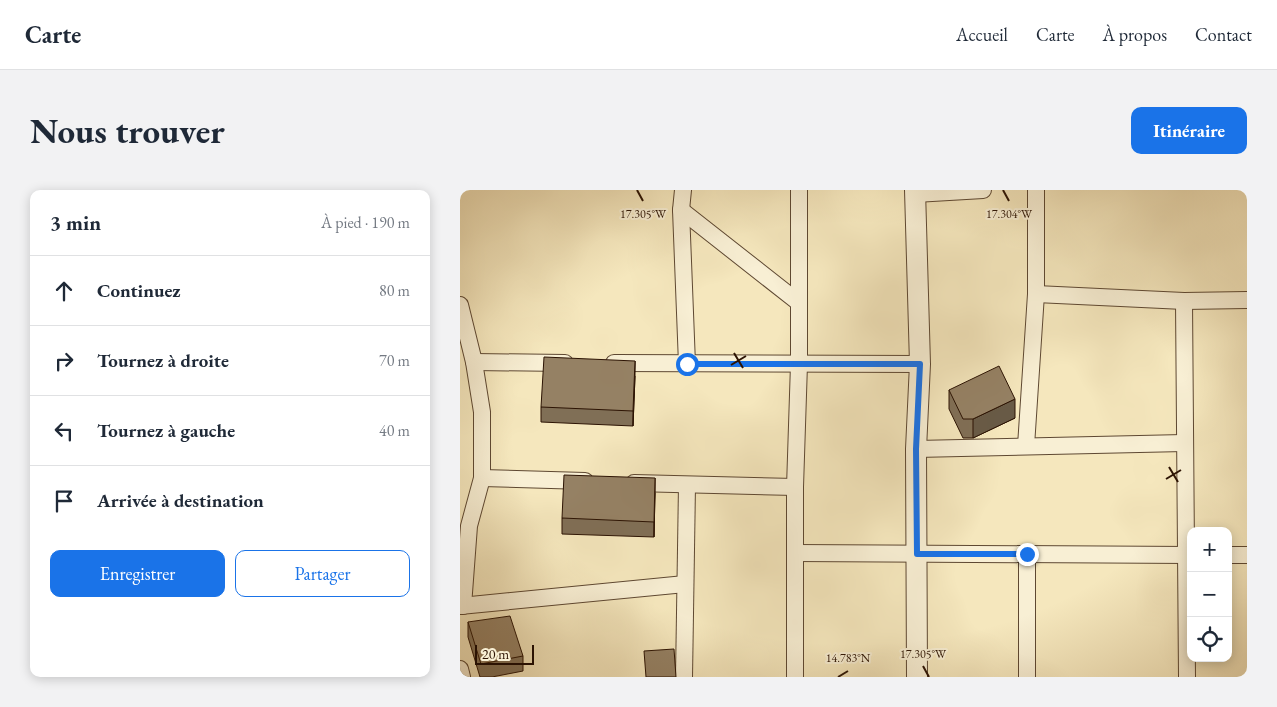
<!DOCTYPE html>
<html lang="fr">
<head>
<meta charset="utf-8">
<style>
  body { margin:0; font-family:"EB Garamond",serif; background:#f2f2f3; color:#1f2937 }
  .controls { position:absolute; right:15px; bottom:15px; display:grid; overflow:hidden; border-radius:10px; box-shadow:0 2px 12px #0003 }
  .controls button { width:45px; height:45px; display:grid; place-items:center; padding:0; border:0; border-bottom:1px solid #e0e1e3; background:#fff; color:#1f2937; font:25px sans-serif }
  .scale { position:absolute; left:15px; bottom:12px; width:59px; box-sizing:border-box; padding-left:5px; border:2px solid #2c1303; border-top:0; font-size:14px; line-height:18px; white-space:nowrap; color:#2c1303; -webkit-text-stroke:4px #f8efd4; paint-order:stroke }
  .stop { position:absolute; width:15px; height:15px; margin:-11px; border:4px solid #1a73e8; border-radius:50%; background:#fff }
  .stop.end { background:#1a73e8; border-color:#fff; box-shadow:0 1px 5px #0008 }
  .list { margin:0; padding:0; list-style:none }
  h2 { display:flex; justify-content:space-between; align-items:center; height:65px; margin:0; padding:0 20px; font-size:21px }
  h2 small { font-size:16px; font-weight:400; color:#747a83 }
  .list li { display:grid; grid-template-columns:32px 1fr auto; gap:15px; align-items:center; box-sizing:border-box; height:70px; padding:0 20px; border-top:1px solid #e0e1e3 }
  .list b { display:block; font-size:19px; white-space:nowrap }
  .list em { font-size:16px; font-style:normal; color:#747a83 }
  .actions { display:flex; gap:10px; padding:15px 20px }
  .actions a { flex:1; padding:11px 0; border:1px solid #1a73e8; border-radius:10px; text-align:center; font-size:18px; color:#1a73e8 }
  .actions .main { background:#1a73e8; color:#fff }
  .icon { flex:none; width:28px; height:28px; fill:none; stroke:currentColor; stroke-width:2; stroke-linecap:round; stroke-linejoin:round }
  .map { position:relative; flex:none; width:787px; height:487px; overflow:hidden; border-radius:10px }
  header { display:flex; align-items:center; gap:30px; box-sizing:border-box; height:70px; padding:0 25px; background:#fff; border-bottom:1px solid #e0e1e3 }
  header strong { font-size:24px }
  nav { display:flex; gap:28px; margin-inline-start:auto; font-size:18px }
  .intro { display:flex; align-items:center; justify-content:space-between; box-sizing:border-box; height:120px; padding:0 30px }
  h1 { margin:0; font-size:35px }
  .button { padding:12px 22px; border-radius:10px; background:#1a73e8; color:#fff; font-size:18px; font-weight:700 }
  main { display:flex; gap:30px; padding:0 30px }
  aside { flex:1; background:#fff; border-radius:10px; box-shadow:0 2px 12px #0003 }
  .map>svg:first-child { display:block }
  .lines { fill:none; stroke-linecap:round; stroke-linejoin:round }
  .minor-casing { stroke:#5e4832; stroke-width:18 }
  .tertiary-casing { stroke:#5e4832; stroke-width:22 }
  .minor { stroke:#f8efd4; stroke-width:16 }
  .tertiary { stroke:#f8efd4; stroke-width:20 }
  .wall { fill:#806f56; stroke:#2c1303 }
  .shaded-wall { fill:#685a46; stroke:#2c1303 }
  .building { fill:#958164; stroke:#2c1303 }
  .route { stroke:#1a73e8; stroke-width:6 }
  .ticks { fill:none; stroke:#2c1303; stroke-width:2 }
  .ticks-label { font-size:12px; text-anchor:middle; fill:#2c1303; stroke:#f8efd4; stroke-width:4; stroke-linejoin:round; paint-order:stroke }
</style>
</head>
<body>
<header>
<strong>Carte</strong>
<nav><a>Accueil</a><a>Carte</a><a>À propos</a><a>Contact</a></nav>
</header>
<div class="intro"><h1>Nous trouver</h1><a class="button">Itinéraire</a></div>
<main>
<aside>
<h2>3 min<small>À pied · 190 m</small></h2>
<ul class="list">
<li><svg class="icon" aria-label="ahead" viewBox="0 0 24 24"><path d="M12 20V5M6 11l6-6 6 6"/></svg><div><b>Continuez</b></div><em>80 m</em></li>
<li><svg class="icon" aria-label="right" viewBox="0 0 24 24"><path d="M7 20v-9h11M14 6l5 5-5 5"/></svg><div><b>Tournez à droite</b></div><em>70 m</em></li>
<li><svg class="icon" aria-label="left" viewBox="0 0 24 24"><path d="M17 20v-9H6M10 6l-5 5 5 5"/></svg><div><b>Tournez à gauche</b></div><em>40 m</em></li>
<li><svg class="icon" aria-label="arrive" viewBox="0 0 24 24"><path d="M6 21V4h12l-3 4 3 4H6"/></svg><div><b>Arrivée à destination</b></div></li>
</ul>
<div class="actions"><a class="main">Enregistrer</a><a>Partager</a></div>
</aside>
<div class="map">
<svg width="787" height="487" viewBox="0 0 787 487">
  <rect width="100%" height="100%" fill="#f5e7bd"/>
  <filter id="stains"><feTurbulence type="fractalNoise" baseFrequency=".004" numOctaves="4"/><feColorMatrix values="0 0 0 0 .2 0 0 0 0 .09 0 0 0 0 .02 0 0 0 .5 -.17"/></filter>
  <radialGradient id="worn" r=".72"><stop offset=".6" stop-color="#630" stop-opacity="0"/><stop offset="1" stop-color="#630" stop-opacity=".3"/></radialGradient>
  <g class="lines">
    <defs>
      <g id="minor">
        <path d="M 223,0 L 221,20 L 227,174"/>
        <path d="M 455,4 L 523,0"/>
        <path d="M 221,20 L 338,112"/>
        <path d="M 576,104 L 724,111 L 787,110"/>
        <path d="M 724,111 L 727,487"/>
        <path d="M 0,115 L 14,172 L 22,222 L 22,288 L 9,336 L 3,416"/>
        <path d="M 14,172 L 105,173"/>
        <path d="M 154,173 L 460,174"/>
        <path d="M 566,256 L 576,104 L 576,0"/>
        <path d="M 456,259 L 724,253"/>
        <path d="M 22,288 L 125,291"/>
        <path d="M 174,293 L 335,297"/>
        <path d="M 335,363 L 731,365"/>
        <path d="M 567,364 L 567,487"/>
        <path d="M 768,365 L 787,365"/>
        <path d="M 0,416 L 225,394"/>
        <path d="M 0,479 L 2,487"/>
        <path d="M 224,487 L 227,295"/>
        <path d="M 335,487 L 335,297 L 339,174 L 339,0"/>
      </g>
      <path id="tertiary" d="M 455,0 L 460,174 L 456,259 L 457,487"/>
    </defs>
    <use href="#minor" class="minor-casing"/>
    <use href="#tertiary" class="tertiary-casing"/>
    <use href="#minor" class="minor"/>
    <use href="#tertiary" class="tertiary"/>
  </g>
  <g class="wall">
    <path d="M 175,186 L 173,236 L 81,232 L 81,217 Z"/>
    <path d="M 489,200 L 555,228 L 513,248 L 503,248 L 489,219 Z"/>
    <path d="M 195,303 L 194,347 L 102,344 L 102,328 Z"/>
    <path d="M 8,432 L 63,466 L 63,481 L 32,487 L 20,487 L 8,447 Z"/>
  </g>
  <g class="shaded-wall">
    <path d="M 175,171 L 175,186 L 173,236 L 173,221 Z"/>
    <path d="M 555,209 L 555,228 L 513,248 L 513,229 Z"/>
    <path d="M 195,288 L 195,303 L 194,347 L 194,332 Z"/>
  </g>
  <g class="building">
    <path d="M 84,167 L 175,171 L 173,221 L 81,217 Z"/>
    <path d="M 539,176 L 555,209 L 513,229 L 503,229 L 489,200 Z"/>
    <path d="M 104,285 L 195,288 L 194,332 L 102,328 Z"/>
    <path d="M 50,426 L 63,466 L 21,474 L 8,432 Z"/>
    <path d="M 214,459 L 216,487 L 186,487 L 184,461 Z"/>
  </g>
  <g class="lines">
    <path class="route" d="M 227,174 L 460,174 L 456,259 L 457,364 L 567,364"/>
  </g>
  <path class="ticks" d="M 177,0 L 183,11M 543,0 L 549,11M 274,163 L 283,178M 271,175 L 286,166M 709,277 L 718,292M 706,289 L 721,280M 463,476 L 469,487M 378,487 L 388,481"/>
  <g class="ticks-label">
    <text x="549" y="28">17.304°W</text>
    <text x="183" y="28">17.305°W</text>
    <text x="463" y="468">17.305°W</text>
    <text x="388" y="472">14.783°N</text>
  </g>
  <rect width="100%" height="100%" filter="url(#stains)"/>
  <rect width="100%" height="100%" fill="url(#worn)"/>
</svg>
<div class="controls">
<button>+</button>
<button>−</button>
<button><svg class="icon" aria-label="locate" viewBox="0 0 24 24"><circle cx="12" cy="12" r="6"/><path d="M12 2v4M12 18v4M2 12h4M18 12h4"/></svg></button>
</div>
<div class="scale">20 m</div>
<div class="stop" style="left:227px;top:174px"></div>
<div class="stop end" style="left:567px;top:364px"></div>
</div>
</main>
</body>
</html>
